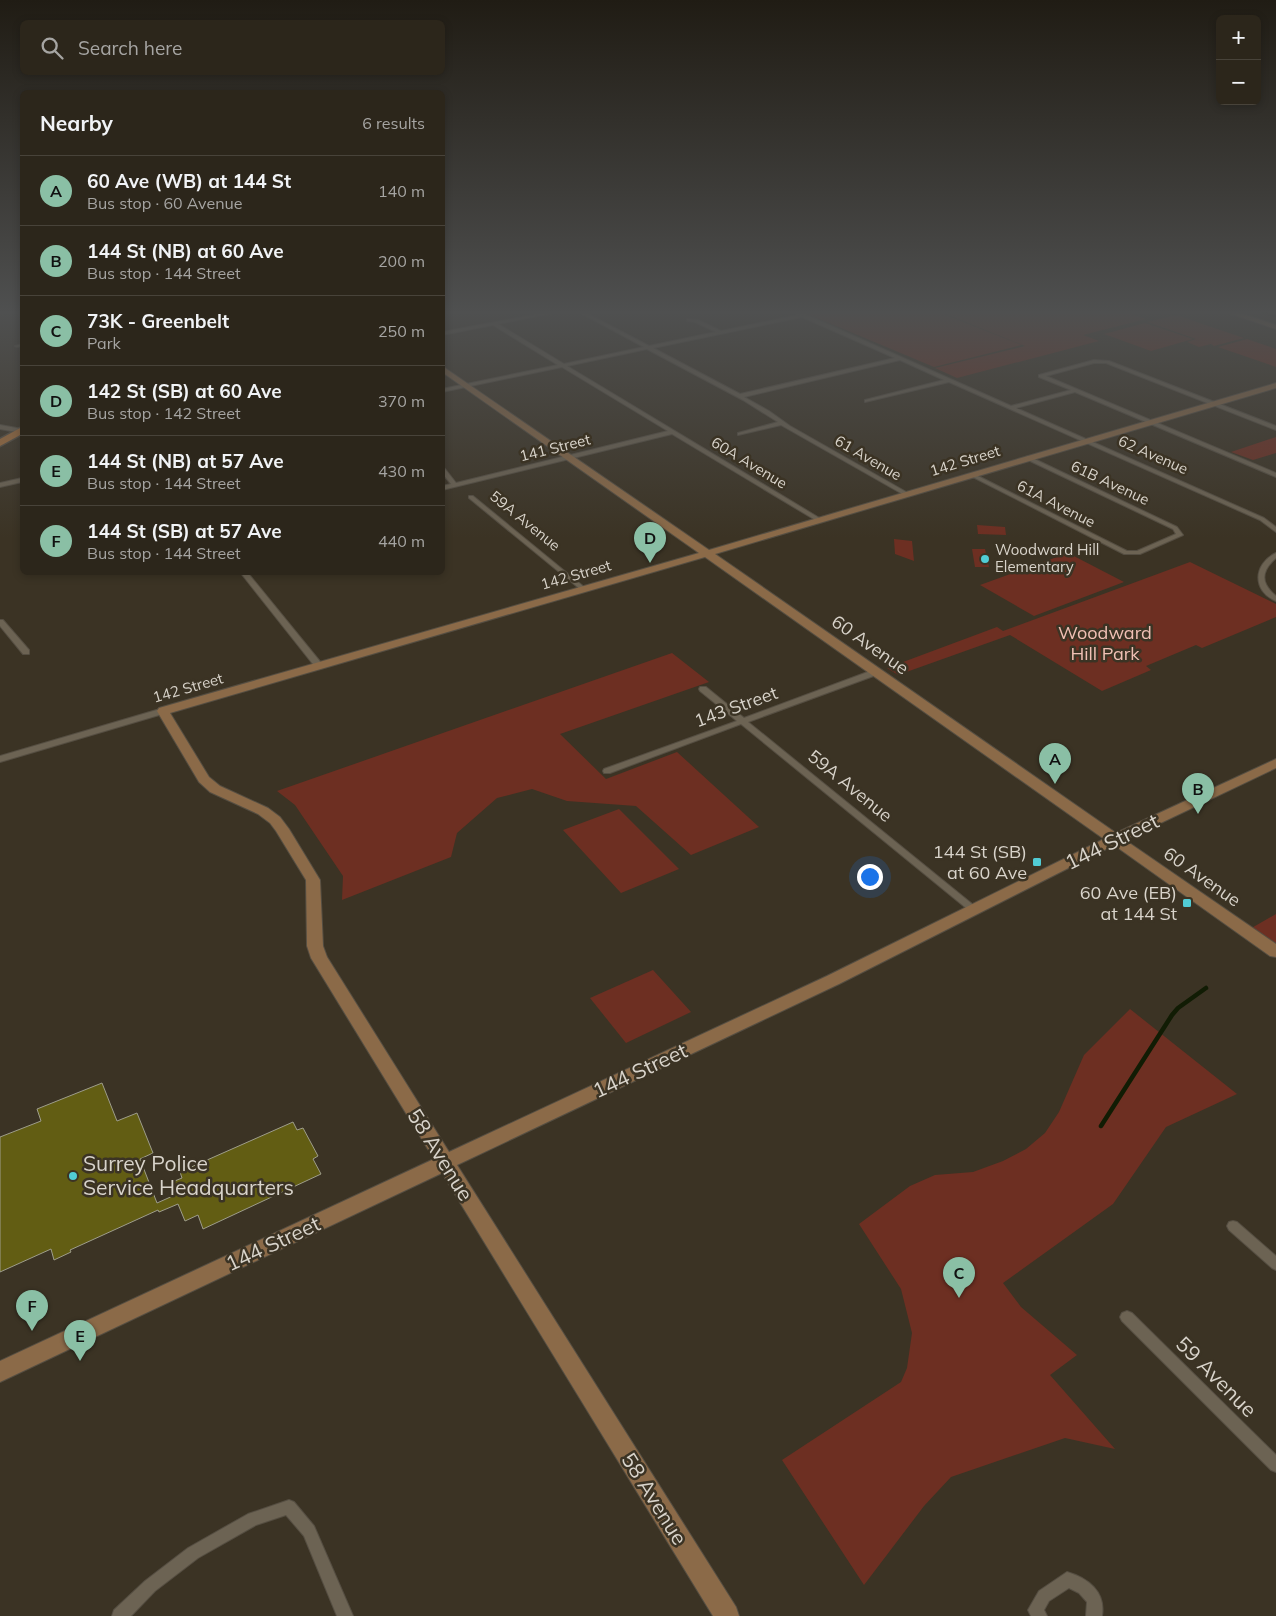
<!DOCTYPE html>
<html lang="en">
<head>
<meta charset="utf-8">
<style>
  body { margin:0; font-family:Mulish,sans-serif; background:#383228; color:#f1f3f6 }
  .controls { position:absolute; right:15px; top:15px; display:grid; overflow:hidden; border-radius:8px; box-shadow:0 2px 8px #0003 }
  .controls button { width:45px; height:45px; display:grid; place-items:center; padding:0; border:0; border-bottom:1px solid #48433a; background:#2c261b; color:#f1f3f6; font:25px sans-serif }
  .you { position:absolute; left:869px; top:876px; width:18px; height:18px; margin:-12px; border:4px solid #fff; border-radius:50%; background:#1a73e8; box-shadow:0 0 0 8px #1a73e833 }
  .badge { display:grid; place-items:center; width:32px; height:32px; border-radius:50%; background:#8abfa5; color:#111; font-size:16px; font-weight:700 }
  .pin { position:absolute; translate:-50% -41px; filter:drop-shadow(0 1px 2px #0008) }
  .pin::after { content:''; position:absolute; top:26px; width:18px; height:15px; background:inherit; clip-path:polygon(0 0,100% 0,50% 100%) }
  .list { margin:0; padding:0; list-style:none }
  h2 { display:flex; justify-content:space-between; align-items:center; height:65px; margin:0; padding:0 20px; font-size:21px }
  h2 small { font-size:16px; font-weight:400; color:#a6a5a3 }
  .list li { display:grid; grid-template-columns:32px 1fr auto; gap:15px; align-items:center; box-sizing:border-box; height:70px; padding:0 20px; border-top:1px solid #48433a }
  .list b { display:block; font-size:19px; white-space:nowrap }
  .list p { margin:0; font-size:16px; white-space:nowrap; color:#a6a5a3 }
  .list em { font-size:16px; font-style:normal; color:#a6a5a3 }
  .icon { flex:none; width:28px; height:28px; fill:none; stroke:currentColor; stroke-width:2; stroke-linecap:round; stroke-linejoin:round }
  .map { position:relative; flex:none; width:1276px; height:1616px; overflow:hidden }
  .search { position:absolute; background:#2c261b; box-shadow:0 2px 8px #0003; left:20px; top:20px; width:425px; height:55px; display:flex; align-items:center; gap:12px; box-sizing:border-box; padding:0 18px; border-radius:8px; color:#a6a5a3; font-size:19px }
  .panel { position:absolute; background:#2c261b; box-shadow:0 2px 8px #0003; left:20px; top:90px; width:425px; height:485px; border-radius:8px }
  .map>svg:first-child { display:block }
  .green { fill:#6d2f22 }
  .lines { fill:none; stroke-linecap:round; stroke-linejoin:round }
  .stream-far1 { stroke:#111c04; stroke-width:2.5 }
  .stream { stroke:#111c04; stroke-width:4.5 }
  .building { fill:#625d13; stroke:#9e9d8b }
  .street-casing { stroke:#554e42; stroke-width:2 }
  .secondary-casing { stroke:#554e42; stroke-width:2 }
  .primary-casing { stroke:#554e42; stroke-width:3 }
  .street { fill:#6c6353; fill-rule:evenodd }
  .secondary { fill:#8b6a48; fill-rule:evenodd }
  .primary { fill:#a9713c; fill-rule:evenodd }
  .poi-dot { fill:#51ccd5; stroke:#3b3324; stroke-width:2 }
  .labels { text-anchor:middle; stroke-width:5; stroke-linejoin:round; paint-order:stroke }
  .far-street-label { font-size:15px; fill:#d8d3ca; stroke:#3b3324 }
  .far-poi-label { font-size:15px; fill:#d8d3ca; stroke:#3b3324; text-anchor:start }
  .park-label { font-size:18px; fill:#f0c0b4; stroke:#3b3324 }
  .street-label { font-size:18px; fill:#d8d3ca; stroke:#3b3324 }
  .poi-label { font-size:18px; fill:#d8d3ca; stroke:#3b3324; text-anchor:end }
  .near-street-label { font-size:21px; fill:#d8d3ca; stroke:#3b3324 }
  .near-poi-label { font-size:21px; fill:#d8d3ca; stroke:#3b3324; text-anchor:start }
</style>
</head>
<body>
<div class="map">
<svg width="1276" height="1616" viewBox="0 0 1276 1616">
  <rect width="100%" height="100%" fill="#3b3324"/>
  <g class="green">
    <path d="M 803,312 L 938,312 L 1022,345 L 934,367 Z"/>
    <path d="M 941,312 L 1126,312 L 1146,319 L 1083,335 L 1099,341 L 957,378 L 935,368 L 1025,346 Z"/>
    <path d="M 1176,315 L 1244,338 L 1214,346 L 1211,344 L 1199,347 L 1187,342 L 1196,339 L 1147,322 Z"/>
    <path d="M 1145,323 L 1193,339 L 1151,351 L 1104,334 Z"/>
    <path d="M 1247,339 L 1276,349 L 1276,367 L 1218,347 Z"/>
    <path d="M 1276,437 L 1276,453 L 1253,460 L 1231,452 Z"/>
    <path d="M 977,525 L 1005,527 L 1006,535 L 978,534 Z"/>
    <path d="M 894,539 L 912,541 L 914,561 L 895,554 Z"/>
    <path d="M 972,549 L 985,549 L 989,567 L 975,567 Z"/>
    <path d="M 1068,553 L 1124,582 L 1034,616 L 980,585 Z"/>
    <path d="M 1190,562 L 1276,604 L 1276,617 L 1202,648 L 1196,645 L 1146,666 L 1151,670 L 1102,691 L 1010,635 L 898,675 L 887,668 L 997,627 L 1003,631 Z"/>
    <path d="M 672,653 L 709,682 L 560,734 L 606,779 L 677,752 L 759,827 L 691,855 L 636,806 L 567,801 L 532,789 L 497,798 L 457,833 L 451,857 L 342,900 L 343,876 L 295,805 L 277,791 Z"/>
    <path d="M 619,809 L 679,869 L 621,893 L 563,830 Z"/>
    <path d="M 1276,914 L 1276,950 L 1248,930 Z"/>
    <path d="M 653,970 L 691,1012 L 626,1043 L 590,998 Z"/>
    <path d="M 1130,1009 L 1237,1094 L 1166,1127 L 1113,1204 L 1003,1283 L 1021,1307 L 1077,1355 L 1050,1375 L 1115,1449 L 1065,1438 L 951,1477 L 924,1506 L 864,1585 L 782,1460 L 901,1382 L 907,1368 L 912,1333 L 901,1289 L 859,1224 L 910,1186 L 935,1175 L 973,1172 L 1003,1161 L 1026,1149 L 1045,1133 L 1059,1112 L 1084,1055 Z"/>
  </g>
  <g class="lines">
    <path class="stream-far1" d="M 1261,312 L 1276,316"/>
    <path class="stream" d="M 1101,1126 L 1172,1015 L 1178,1008 L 1206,988"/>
  </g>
  <path class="building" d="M 102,1083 L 117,1121 L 137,1113 L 153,1153 L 140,1159 L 157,1203 L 175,1195 L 170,1183 L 182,1178 L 180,1172 L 293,1122 L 297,1130 L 303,1128 L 318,1156 L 313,1159 L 321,1174 L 203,1229 L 198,1215 L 185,1221 L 178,1204 L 159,1212 L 158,1210 L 70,1250 L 71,1252 L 54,1260 L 51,1249 L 0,1272 L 0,1137 L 41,1121 L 37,1109 Z"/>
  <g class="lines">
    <defs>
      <g id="street">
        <path d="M 0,312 L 11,312 L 0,314 Z"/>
        <path d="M 549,312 L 557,312 L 498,324 L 564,364 L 644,347 L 579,312 L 584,312 L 649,346 L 716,332 L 695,322 L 687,321 L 687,319 L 698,320 L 721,331 L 798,315 L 794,312 L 800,312 L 1011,406 L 1071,390 L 1039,377 L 1039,375 L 1094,360 L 1109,361 L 1276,426 L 1276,430 L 1106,363 L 1094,363 L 1046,376 L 1276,473 L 1276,477 L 1075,392 L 1016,408 L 1264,518 L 1276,527 L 1276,532 L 1260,520 L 949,382 L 865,402 L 865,400 L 944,380 L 900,360 L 744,397 L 769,411 L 790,426 L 908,493 L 909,494 L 906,496 L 781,425 L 738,435 L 738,433 L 778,422 L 743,400 L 647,349 L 567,366 L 821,519 L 821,521 L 817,521 L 672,434 L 442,490 L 442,486 L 451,484 L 442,473 L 442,465 L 456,483 L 668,431 L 562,367 L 442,392 L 442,389 L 558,365 L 493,325 L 442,335 L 442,332 ZM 802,317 L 895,358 L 740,394 L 653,348 Z"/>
        <path d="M 22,344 L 22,346 L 17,347 L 15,346 Z"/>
        <path d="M 0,425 L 22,429 L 22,433 L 0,429 Z"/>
        <path d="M 1028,456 L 1177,527 L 1183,535 L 1140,554 L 1124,554 L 969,475 L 974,474 L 1127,551 L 1137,551 L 1176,534 L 1173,529 L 1026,459 L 1025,458 Z"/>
        <path d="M 22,478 L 22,482 L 0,487 L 0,483 Z"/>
        <path d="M 469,496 L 473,496 L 584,587 L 584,589 L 580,589 L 469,498 Z"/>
        <path d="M 1276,553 L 1276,558 C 1261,571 1260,583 1276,596 L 1276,601 C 1252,591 1253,564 1276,553 Z"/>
        <path d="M 240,572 L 247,572 L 322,664 L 323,666 L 322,668 L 316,668 Z"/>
        <path d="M 0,620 L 3,620 L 29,650 L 29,654 L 23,654 L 0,626 Z"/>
        <path d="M 873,670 L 879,670 L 880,672 L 879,674 L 748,722 L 977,908 L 979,910 L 977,912 L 971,912 L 741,724 L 610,773 L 604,773 L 603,771 L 604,769 L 737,721 L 700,691 L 699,689 L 700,687 L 706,687 L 744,718 Z"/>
        <path d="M 160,709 L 166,709 L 167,711 L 166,713 L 0,762 L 0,756 Z"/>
        <path d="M 1233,1221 L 1237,1222 L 1276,1256 L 1276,1270 L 1272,1268 L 1229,1230 L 1227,1226 L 1229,1222 Z"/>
        <path d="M 1127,1311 L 1132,1313 L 1276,1455 L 1276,1472 L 1271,1470 L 1122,1321 L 1120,1317 L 1122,1313 Z"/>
        <path d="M 289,1500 L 294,1502 L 314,1526 L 353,1616 L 337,1616 L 304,1536 L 286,1515 L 256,1525 L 198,1558 L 155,1591 L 131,1616 L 112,1616 L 114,1610 L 145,1581 L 188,1548 L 248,1514 Z"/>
        <path d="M 1067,1572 C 1088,1578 1106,1592 1102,1616 L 1086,1616 L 1087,1602 L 1079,1593 L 1069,1588 L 1049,1601 L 1044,1610 L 1047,1616 L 1031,1616 L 1028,1610 L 1039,1591 Z"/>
      </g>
      <g id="secondary">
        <path d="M 1226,312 L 1237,312 L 1276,325 L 1276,329 Z"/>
        <path d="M 442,366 L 709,550 L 1276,383 L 1276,388 L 715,554 L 1116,833 L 1276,759 L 1276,768 L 1125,840 L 1276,944 L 1276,957 L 1270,956 L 1114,845 L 839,984 L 457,1165 L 736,1607 L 739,1616 L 713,1616 L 442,1173 L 0,1382 L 0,1361 L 434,1159 L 311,958 L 307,946 L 306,880 L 276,831 L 270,823 L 258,814 L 210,792 L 199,782 L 157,711 L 159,708 L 699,553 L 442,372 ZM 705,557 L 1104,839 L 827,976 L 449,1152 L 327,957 L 323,946 L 320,880 L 289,829 L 280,817 L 268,808 L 220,786 L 209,777 L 170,713 Z"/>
      </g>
      <path id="primary" d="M 22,427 L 22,434 L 0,446 L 0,439 Z"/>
    </defs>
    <use href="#street" class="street-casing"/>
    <use href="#secondary" class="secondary-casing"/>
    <use href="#primary" class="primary-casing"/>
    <use href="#street" class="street"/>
    <use href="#secondary" class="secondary"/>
    <use href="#primary" class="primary"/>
  </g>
  <linearGradient id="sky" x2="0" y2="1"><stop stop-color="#201c14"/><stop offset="0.58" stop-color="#4f5050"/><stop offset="1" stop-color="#4f5050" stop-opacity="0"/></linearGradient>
  <rect width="1276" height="538" fill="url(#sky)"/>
  <g class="poi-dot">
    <circle cx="985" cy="559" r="5"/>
    <rect x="1032" y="857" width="10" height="10" rx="2.5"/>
    <rect x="1182" y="898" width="10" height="10" rx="2.5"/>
    <circle cx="73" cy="1176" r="5"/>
  </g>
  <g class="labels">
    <g class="far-street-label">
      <text transform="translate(555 448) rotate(-14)" y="5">141 Street</text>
      <text transform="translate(1153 455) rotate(24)" y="5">62 Avenue</text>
      <text transform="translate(868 458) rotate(30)" y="5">61 Avenue</text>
      <text transform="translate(965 461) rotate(-17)" y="5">142 Street</text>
      <text transform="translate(749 463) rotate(31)" y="5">60A Avenue</text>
      <text transform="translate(1110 483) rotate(25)" y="5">61B Avenue</text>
      <text transform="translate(1056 504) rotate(27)" y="5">61A Avenue</text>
      <text transform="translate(525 521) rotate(39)" y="5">59A Avenue</text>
      <text transform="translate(576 575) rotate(-16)" y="5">142 Street</text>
      <text transform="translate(188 688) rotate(-16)" y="5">142 Street</text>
    </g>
    <g class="far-poi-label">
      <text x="995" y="555">Woodward Hill<tspan x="995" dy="17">Elementary</tspan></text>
    </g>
    <g class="park-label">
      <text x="1105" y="639">Woodward<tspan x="1105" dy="21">Hill Park</tspan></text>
    </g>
    <g class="street-label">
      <text transform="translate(870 645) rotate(35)" y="6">60 Avenue</text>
      <text transform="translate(736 707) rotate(-20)" y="6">143 Street</text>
      <text transform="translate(850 786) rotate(39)" y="6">59A Avenue</text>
      <text transform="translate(1202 877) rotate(35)" y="6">60 Avenue</text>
    </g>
    <g class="poi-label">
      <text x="1027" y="858">144 St (SB)<tspan x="1027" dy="21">at 60 Ave</tspan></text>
      <text x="1177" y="899">60 Ave (EB)<tspan x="1177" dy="21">at 144 St</tspan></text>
    </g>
    <g class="near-street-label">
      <text transform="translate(1112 842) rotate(-26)" y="7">144 Street</text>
      <text transform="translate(640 1071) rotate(-25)" y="7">144 Street</text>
      <text transform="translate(440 1155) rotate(58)" y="7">58 Avenue</text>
      <text transform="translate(273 1244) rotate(-25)" y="7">144 Street</text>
      <text transform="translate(1216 1377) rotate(45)" y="7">59 Avenue</text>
      <text transform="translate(654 1499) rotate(58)" y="7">58 Avenue</text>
    </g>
    <g class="near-poi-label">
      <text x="83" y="1171">Surrey Police<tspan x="83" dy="24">Service Headquarters</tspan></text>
    </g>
  </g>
</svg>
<div class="controls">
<button>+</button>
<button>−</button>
</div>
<div class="you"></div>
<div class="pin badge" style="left:1055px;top:784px">A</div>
<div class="pin badge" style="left:1198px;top:814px">B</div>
<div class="pin badge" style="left:959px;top:1298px">C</div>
<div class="pin badge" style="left:650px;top:563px">D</div>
<div class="pin badge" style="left:80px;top:1361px">E</div>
<div class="pin badge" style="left:32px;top:1331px">F</div>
<div class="search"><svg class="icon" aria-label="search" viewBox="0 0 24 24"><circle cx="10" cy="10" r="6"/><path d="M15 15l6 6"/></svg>Search here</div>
<section class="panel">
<h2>Nearby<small>6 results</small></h2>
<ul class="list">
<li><span class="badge">A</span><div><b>60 Ave (WB) at 144 St</b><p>Bus stop · 60 Avenue</p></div><em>140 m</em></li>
<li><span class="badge">B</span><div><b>144 St (NB) at 60 Ave</b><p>Bus stop · 144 Street</p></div><em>200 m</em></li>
<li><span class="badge">C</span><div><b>73K - Greenbelt</b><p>Park</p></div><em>250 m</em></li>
<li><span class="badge">D</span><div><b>142 St (SB) at 60 Ave</b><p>Bus stop · 142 Street</p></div><em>370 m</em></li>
<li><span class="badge">E</span><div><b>144 St (NB) at 57 Ave</b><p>Bus stop · 144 Street</p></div><em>430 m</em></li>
<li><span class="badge">F</span><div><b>144 St (SB) at 57 Ave</b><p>Bus stop · 144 Street</p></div><em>440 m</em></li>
</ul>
</section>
</div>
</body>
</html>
